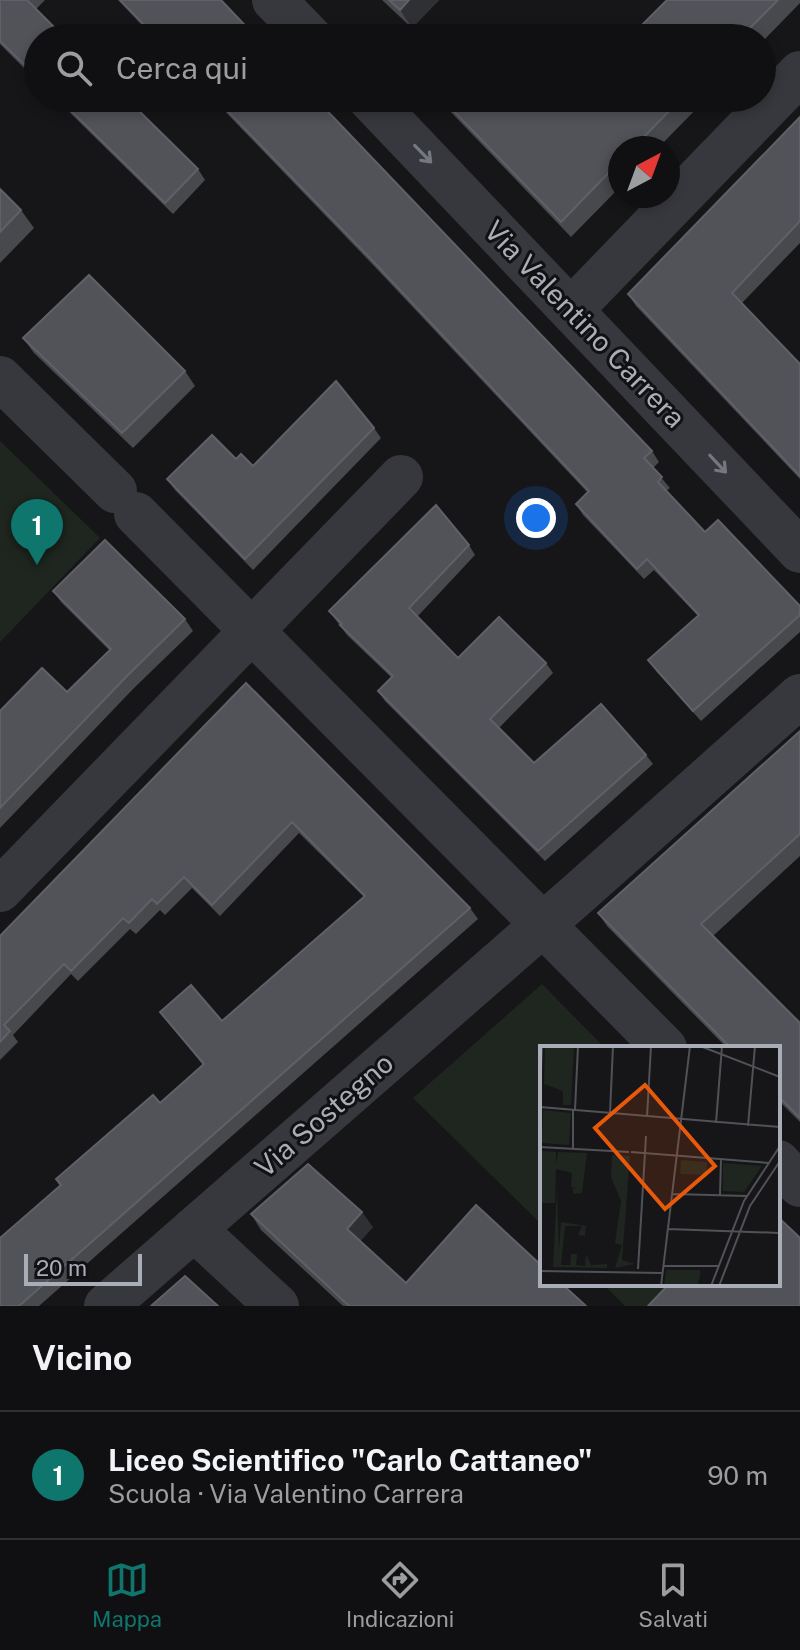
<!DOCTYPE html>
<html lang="it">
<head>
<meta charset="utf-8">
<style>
  body { margin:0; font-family:"Public Sans",sans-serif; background:#19191b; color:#f1f3f6 }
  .compass { position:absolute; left:608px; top:136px; width:72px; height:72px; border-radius:50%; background:#101012; box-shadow:0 4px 12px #0003; rotate:41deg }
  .scale { position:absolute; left:24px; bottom:20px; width:118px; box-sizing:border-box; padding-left:8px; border:4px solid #a8adb8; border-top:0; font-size:22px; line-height:28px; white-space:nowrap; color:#a8adb8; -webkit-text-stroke:6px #111113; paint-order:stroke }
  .you { position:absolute; left:536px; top:518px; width:28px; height:28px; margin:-20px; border:6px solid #fff; border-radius:50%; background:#1a73e8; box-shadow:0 0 0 12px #1a73e833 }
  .badge { display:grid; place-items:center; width:52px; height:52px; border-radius:50%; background:#0f766e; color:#fff; font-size:26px; font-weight:700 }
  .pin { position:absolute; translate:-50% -66px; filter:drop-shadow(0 2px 4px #0008) }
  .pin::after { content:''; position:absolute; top:42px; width:28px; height:24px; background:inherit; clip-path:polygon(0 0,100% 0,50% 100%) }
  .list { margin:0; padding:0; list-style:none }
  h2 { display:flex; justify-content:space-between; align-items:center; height:104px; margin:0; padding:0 32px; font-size:34px }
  h2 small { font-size:26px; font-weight:400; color:#9c9d9f }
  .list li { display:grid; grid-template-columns:52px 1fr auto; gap:24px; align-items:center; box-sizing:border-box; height:128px; padding:0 32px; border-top:2px solid #303032 }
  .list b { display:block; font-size:30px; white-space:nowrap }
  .list p { margin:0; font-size:26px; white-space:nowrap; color:#9c9d9f }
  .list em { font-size:26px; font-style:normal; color:#9c9d9f }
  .icon { flex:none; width:44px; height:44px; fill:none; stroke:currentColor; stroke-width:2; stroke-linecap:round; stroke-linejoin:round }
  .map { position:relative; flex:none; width:800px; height:1306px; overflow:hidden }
  .search { position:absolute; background:#101012; box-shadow:0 4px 12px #0003; left:24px; right:24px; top:24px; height:88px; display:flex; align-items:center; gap:20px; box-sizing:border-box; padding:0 28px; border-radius:44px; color:#9c9d9f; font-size:30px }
  .sheet { height:232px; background:#101012 }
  nav { display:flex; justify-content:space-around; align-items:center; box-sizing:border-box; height:112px; border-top:2px solid #303032; background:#101012; font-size:22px; color:#9c9d9f }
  nav a { display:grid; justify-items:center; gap:4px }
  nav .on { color:#0f766e }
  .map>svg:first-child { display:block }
  .green { fill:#1e261f }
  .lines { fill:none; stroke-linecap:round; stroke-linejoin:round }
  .street { stroke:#37383d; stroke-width:44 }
  .wall { fill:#47494d }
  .shaded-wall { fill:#2f3033 }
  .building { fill:#525359; stroke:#5f6168; stroke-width:2 }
  .oneway { stroke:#757881 }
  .labels { text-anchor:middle; stroke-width:6; stroke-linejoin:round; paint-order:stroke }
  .street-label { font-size:28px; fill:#a8adb8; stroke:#111113 }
  .inset-road { fill:none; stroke:#505258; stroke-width:2 }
  .view { fill:#e8590c; fill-opacity:0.15; stroke:#e8590c; stroke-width:4 }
  .inset-edge { fill:none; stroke:#a8adb8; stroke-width:4 }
</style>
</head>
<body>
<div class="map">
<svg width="800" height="1306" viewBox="0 0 800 1306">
  <rect width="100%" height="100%" fill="#161618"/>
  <g class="green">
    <path d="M 0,441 L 100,538 L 0,642 Z"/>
    <path d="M 542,984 L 605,1048 L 542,1048 L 542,1225 L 413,1098 Z"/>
    <path d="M 603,1284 L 694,1284 L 673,1306 L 625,1306 Z"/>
  </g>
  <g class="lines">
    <g class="street">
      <path d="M 274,0 L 311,38"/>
      <path d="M 369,98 L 800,551"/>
      <path d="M 571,310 L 800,73"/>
      <path d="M 0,378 L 115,491"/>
      <path d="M 136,514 L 665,1048"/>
      <path d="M 0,890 L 401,477"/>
      <path d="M 778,1162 L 800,1185"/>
      <path d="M 194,1229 L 277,1306"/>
      <path d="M 106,1306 L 579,893 L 800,696"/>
    </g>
  </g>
  <g class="wall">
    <path d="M 0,0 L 45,0 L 36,9 L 38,38 L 38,82 L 0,44 Z"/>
    <path d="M 118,0 L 221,0 L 257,38 L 154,38 Z"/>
    <path d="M 382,0 L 439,0 L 412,28 Z"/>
    <path d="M 667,0 L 800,0 L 800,3 L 762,42 L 762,38 L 629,38 Z"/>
    <path d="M 55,98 L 126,98 L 198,169 L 205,180 L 173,214 Z"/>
    <path d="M 212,98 L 315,98 L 652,451 L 659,462 L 653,468 L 670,488 L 666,491 L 705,532 L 800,606 L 800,632 L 701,721 L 656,671 L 648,660 L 698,616 L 654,570 L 644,579 L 583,515 L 576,504 L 588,493 L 376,268 Z"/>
    <path d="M 439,98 L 548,98 L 559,110 L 570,98 L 707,98 L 658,148 L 620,148 L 620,187 L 571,237 L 444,105 Z"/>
    <path d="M 800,117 L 800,243 L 742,303 L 800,364 L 800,479 L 636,306 L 628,294 Z"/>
    <path d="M 0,189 L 21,210 L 34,228 L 0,263 Z"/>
    <path d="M 23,338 L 185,371 L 195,386 L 133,448 L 34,353 Z"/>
    <path d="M 374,428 L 381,438 L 253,570 L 175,490 L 167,479 L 236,459 L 253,466 Z"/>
    <path d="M 469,545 L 475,555 L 417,617 L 458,658 L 546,663 L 553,673 L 499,728 L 534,763 L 646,755 L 653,764 L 545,861 L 385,701 L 378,691 L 392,678 L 347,635 L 329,611 Z"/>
    <path d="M 53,591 L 185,619 L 193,631 L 134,688 L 0,828 L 0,711 L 67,692 L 110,651 L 61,602 Z"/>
    <path d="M 246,683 L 470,908 L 478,919 L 39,1306 L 0,1306 L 60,1185 L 56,1179 L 160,1103 L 203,1065 L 160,1012 L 222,1021 L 364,897 L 299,833 L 220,916 L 192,888 L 165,915 L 160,910 L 136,934 L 130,929 L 78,981 L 71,974 L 13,1035 L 18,1042 L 0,1060 L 0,936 Z"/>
    <path d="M 800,731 L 800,856 L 713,936 L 800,1023 L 800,1122 L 778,1100 L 778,1048 L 727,1048 L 607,926 L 598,913 Z"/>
    <path d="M 251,1214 L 373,1227 L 360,1241 L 406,1283 L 586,1306 L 343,1306 L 261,1230 Z"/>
  </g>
  <g class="shaded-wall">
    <path d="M 409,0 L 439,0 L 412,28 L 400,10 Z"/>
    <path d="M 362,1212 L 373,1227 L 358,1244 L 347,1229 Z"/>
  </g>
  <g class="building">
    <path d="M 0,0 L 27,0 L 65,38 L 38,38 L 38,78 L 0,41 Z"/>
    <path d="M 120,0 L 221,0 L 257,38 L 157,38 Z"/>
    <path d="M 389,0 L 409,0 L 400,10 Z"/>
    <path d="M 667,0 L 778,0 L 740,38 L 629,38 Z"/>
    <path d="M 58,98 L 126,98 L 198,169 L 165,203 Z"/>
    <path d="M 215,98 L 315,98 L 652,451 L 644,458 L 662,477 L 658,482 L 705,532 L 718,520 L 800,606 L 800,615 L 693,711 L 648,660 L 699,615 L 647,559 L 637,569 L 576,504 L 589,491 L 369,257 Z"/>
    <path d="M 441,98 L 548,98 L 559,110 L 570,98 L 682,98 L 633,148 L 620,148 L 620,161 L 561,222 Z"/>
    <path d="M 800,117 L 800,221 L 732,293 L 800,364 L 800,476 L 628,294 Z"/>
    <path d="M 0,189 L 21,210 L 0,232 Z"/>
    <path d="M 89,275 L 185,371 L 122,433 L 23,338 Z"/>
    <path d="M 336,381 L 374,428 L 245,559 L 167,479 L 212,435 L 236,459 L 241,454 L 253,466 Z"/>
    <path d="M 436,505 L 469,545 L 409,608 L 458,658 L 499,617 L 546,663 L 490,719 L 534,763 L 601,704 L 646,755 L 538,851 L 378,691 L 393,676 L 340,625 L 342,624 L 329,611 Z"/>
    <path d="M 105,540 L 185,619 L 126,677 L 0,808 L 0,711 L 42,668 L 67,692 L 111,649 L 53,591 Z"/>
    <path d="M 246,683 L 470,908 L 19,1306 L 0,1306 L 0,1238 L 61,1185 L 56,1179 L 153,1095 L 160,1103 L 204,1064 L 160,1012 L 191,985 L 222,1021 L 365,896 L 292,822 L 212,905 L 184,877 L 157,904 L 152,899 L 129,923 L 123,918 L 71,971 L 64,964 L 4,1025 L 10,1031 L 0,1042 L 0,936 Z"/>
    <path d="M 800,731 L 800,834 L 701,924 L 800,1023 L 800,1118 L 778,1096 L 778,1048 L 731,1048 L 598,913 Z"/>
    <path d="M 308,1164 L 362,1212 L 347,1229 L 406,1283 L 476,1205 L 542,1266 L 542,1284 L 562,1284 L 586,1306 L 349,1306 L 251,1214 Z"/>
    <path d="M 778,1217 L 800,1238 L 800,1306 L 648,1306 L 669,1284 L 778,1284 Z"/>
    <path d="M 185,1276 L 218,1306 L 151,1306 Z"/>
  </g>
  <defs><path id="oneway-shaft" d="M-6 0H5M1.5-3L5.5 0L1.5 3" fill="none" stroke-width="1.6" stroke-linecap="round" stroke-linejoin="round" transform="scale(2)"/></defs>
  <g class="oneway">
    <use href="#oneway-shaft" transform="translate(423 154) rotate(46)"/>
    <use href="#oneway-shaft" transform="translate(718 464) rotate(47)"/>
  </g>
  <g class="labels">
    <g class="street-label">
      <text transform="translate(585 324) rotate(46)" y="10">Via Valentino Carrera</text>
      <text transform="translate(324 1115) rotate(-41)" y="10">Via Sostegno</text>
    </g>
  </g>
  <g transform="translate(540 1046)">
    <rect width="240" height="240" fill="#161618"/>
    <path d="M 5,0 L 34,0 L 31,59 L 23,59 L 23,45 L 4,38 ZM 3,64 L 31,67 L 29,99 L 2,97 ZM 1,105 L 16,106 L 16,119 L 18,106 L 47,107 L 42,147 L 33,148 L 33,142 L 40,142 L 31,141 L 32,127 L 16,123 L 15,157 L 0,157 ZM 72,109 L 90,110 L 82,214 L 95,218 L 75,222 L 82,199 L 75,197 L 81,155 L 71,131 ZM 141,114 L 167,116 L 167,129 L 140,128 ZM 183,117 L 222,120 L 204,146 L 183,145 ZM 17,141 L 19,203 L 21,176 L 46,180 L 45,190 L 38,189 L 42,180 L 25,180 L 21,219 L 30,219 L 31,208 L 37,208 L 36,219 L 45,220 L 46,208 L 51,219 L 67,218 L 67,222 L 13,221 ZM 126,224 L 160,224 L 160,231 L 157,240 L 124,240 Z" fill="#1e261f"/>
    <path class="inset-road" d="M 160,0 L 240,31M 0,49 L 2,0M 0,61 L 240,81M 35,64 L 38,0M 70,67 L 73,0M 107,71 L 111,0M 176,77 L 182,0M 208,80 L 215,0M 0,101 L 89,106M 33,103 L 33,64M 91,106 L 229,117M 133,148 L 207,150M 180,149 L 181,113M 128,183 L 240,187M 123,220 L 178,220M 98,223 L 106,90M 0,225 L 122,227M 121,240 L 150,0M 171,240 L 204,155 L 240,100M 179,240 L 210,160 L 240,115"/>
    <path class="view" d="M 105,39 L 175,120 L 125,163 L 55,82 Z"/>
    <rect width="240" height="240" class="inset-edge"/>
  </g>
</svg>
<svg class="compass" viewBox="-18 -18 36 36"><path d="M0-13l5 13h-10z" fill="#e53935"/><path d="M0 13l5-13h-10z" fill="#9c9d9f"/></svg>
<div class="scale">20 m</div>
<div class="you"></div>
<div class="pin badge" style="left:37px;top:565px">1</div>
<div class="search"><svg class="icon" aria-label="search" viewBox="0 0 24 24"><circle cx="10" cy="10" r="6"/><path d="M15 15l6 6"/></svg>Cerca qui</div>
</div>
<section class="sheet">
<h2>Vicino<small></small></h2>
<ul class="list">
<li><span class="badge">1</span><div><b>Liceo Scientifico &quot;Carlo Cattaneo&quot;</b><p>Scuola · Via Valentino Carrera</p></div><em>90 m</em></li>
</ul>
</section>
<nav>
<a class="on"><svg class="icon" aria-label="map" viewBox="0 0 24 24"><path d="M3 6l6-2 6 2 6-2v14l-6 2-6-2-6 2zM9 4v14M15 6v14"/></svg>Mappa</a>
<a><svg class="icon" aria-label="directions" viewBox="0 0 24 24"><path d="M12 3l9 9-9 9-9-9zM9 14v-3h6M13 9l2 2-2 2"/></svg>Indicazioni</a>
<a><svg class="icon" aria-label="saved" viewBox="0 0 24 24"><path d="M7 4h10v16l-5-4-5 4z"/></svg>Salvati</a>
</nav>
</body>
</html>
